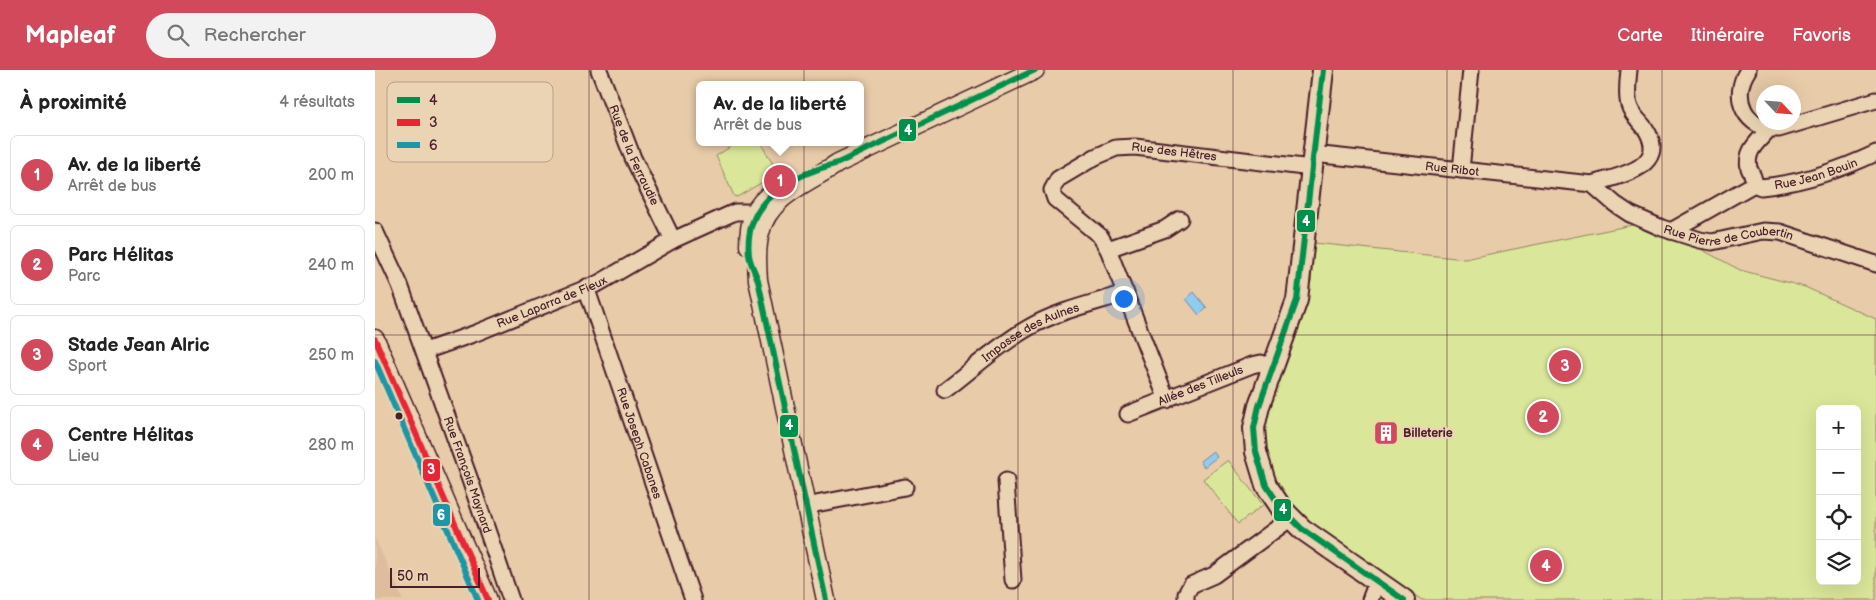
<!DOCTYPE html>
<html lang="fr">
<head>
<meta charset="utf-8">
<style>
  body { margin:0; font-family:"Balsamiq Sans",sans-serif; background:#f2f2f2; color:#222 }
  .controls { position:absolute; right:15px; bottom:15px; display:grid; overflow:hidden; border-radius:8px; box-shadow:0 5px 20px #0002 }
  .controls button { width:45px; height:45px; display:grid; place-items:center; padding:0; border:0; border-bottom:1px solid #e0e0e0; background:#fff; color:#222; font:25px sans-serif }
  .compass { position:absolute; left:1381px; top:15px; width:45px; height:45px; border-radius:50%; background:#fff; box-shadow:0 5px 20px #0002; rotate:116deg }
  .scale { position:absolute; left:15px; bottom:12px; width:90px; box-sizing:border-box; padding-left:5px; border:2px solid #4a1f2b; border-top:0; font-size:14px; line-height:18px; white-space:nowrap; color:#4a1f2b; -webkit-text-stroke:4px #ead4b3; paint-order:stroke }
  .you { position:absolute; left:748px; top:228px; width:18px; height:18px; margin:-12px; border:4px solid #fff; border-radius:50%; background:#1a73e8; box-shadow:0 0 0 8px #1a73e833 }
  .badge { display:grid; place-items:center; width:32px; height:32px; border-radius:50%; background:#d1495b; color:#fff; font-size:16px; font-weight:700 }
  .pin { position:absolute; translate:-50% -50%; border:2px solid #fff; box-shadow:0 1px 5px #0006 }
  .popup { position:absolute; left:321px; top:11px; width:168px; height:65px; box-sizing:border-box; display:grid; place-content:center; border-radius:8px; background:#fff; filter:drop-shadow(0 1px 4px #0005); font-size:16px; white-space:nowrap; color:#767676 }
  .popup b { font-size:19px; color:#222 }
  .popup::after { content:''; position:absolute; left:50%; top:100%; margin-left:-10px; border:10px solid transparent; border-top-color:#fff }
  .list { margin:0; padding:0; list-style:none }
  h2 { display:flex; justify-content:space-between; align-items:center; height:65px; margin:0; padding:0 20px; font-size:21px }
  h2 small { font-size:16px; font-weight:400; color:#767676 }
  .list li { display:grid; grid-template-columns:32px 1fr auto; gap:15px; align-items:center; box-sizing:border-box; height:80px; margin:0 10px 10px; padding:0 10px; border:1px solid #e0e0e0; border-radius:8px }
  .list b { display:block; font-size:19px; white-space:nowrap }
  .list p { margin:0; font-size:16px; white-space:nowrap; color:#767676 }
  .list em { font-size:16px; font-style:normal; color:#767676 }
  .icon { flex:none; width:28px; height:28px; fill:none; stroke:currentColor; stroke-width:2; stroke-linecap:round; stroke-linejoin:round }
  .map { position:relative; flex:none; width:1501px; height:530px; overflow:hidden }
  header { display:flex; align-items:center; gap:30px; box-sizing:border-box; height:70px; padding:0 25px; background:#d1495b; color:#fff }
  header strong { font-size:24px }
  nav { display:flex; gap:28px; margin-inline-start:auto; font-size:18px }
  .search { width:350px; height:45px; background:#f2f2f2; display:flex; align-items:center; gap:12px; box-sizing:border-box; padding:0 18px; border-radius:28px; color:#767676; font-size:19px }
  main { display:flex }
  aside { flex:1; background:#fff }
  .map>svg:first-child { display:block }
  .built { fill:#ddbd9d }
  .green { fill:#dae699; stroke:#928262; fill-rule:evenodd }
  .water { fill:#90cbf0; stroke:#7486a1 }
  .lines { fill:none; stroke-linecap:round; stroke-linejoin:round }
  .minor-casing { stroke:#4a1f2b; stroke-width:19 }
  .tertiary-casing { stroke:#4a1f2b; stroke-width:21 }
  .secondary-casing { stroke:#4a1f2b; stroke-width:24 }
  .minor { stroke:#ead4b3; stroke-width:15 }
  .tertiary { stroke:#ead4b3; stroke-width:18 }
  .secondary { stroke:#ead4b3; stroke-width:20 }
  .bus-1-casing { stroke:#ead4b3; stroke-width:10 }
  .bus-2-casing { stroke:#ead4b3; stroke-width:10 }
  .bus-3-casing { stroke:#ead4b3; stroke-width:10 }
  .bus-1 { stroke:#00904d; stroke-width:6 }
  .bus-2 { stroke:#e82534; stroke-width:6 }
  .bus-3 { stroke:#1f96a5; stroke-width:6 }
  .grid { fill:none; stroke:#4a1f2b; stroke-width:1; stroke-opacity:0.55 }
  .bus-dot { fill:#4a1f2b; stroke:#ead4b3; stroke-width:2 }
  .labels { text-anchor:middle; stroke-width:4.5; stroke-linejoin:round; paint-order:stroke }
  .street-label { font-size:12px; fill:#4a1f2b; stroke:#ead4b3 }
  .poi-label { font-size:12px; font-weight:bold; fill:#4a1f2b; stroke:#ead4b3; text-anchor:start }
  .key { fill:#ead4b3; stroke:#ba9e8a; stroke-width:1 }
  .key-label { font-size:14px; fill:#4a1f2b }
  .line-badge { stroke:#ead4b3; stroke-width:2 }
  .badge-label { font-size:14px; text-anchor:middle; font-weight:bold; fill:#fff }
</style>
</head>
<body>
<header>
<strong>Mapleaf</strong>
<div class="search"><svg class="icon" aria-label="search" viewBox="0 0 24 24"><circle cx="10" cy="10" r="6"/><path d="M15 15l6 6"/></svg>Rechercher</div>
<nav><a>Carte</a><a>Itinéraire</a><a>Favoris</a></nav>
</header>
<main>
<aside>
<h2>À proximité<small>4 résultats</small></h2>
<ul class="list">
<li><span class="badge">1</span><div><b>Av. de la liberté</b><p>Arrêt de bus</p></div><em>200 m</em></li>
<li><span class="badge">2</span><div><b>Parc Hélitas</b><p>Parc</p></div><em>240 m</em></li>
<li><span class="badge">3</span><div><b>Stade Jean Alric</b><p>Sport</p></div><em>250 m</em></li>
<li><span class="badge">4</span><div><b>Centre Hélitas</b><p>Lieu</p></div><em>280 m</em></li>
</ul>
</aside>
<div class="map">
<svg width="1501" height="530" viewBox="0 0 1501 530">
  <rect width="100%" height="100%" fill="#e8ccaa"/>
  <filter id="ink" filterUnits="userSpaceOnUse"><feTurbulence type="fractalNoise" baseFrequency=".02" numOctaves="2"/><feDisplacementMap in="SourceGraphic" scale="10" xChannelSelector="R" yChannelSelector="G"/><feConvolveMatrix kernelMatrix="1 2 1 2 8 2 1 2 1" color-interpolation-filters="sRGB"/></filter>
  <g filter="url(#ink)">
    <path class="built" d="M 0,468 L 28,530 L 0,530 Z"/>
    <g class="green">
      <path d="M 363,72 L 385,72 L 403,103 L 362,127 L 359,126 L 341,86 Z"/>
      <path d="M 1262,154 L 1318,175 L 1365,200 L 1430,217 L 1501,249 L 1501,530 L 1047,530 L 943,461 L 910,430 L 894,398 L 889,355 L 903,306 L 936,211 L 939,173 L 1090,189 ZM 1445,339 L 1482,339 L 1482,511 L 1445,511 Z"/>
      <path d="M 853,390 L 888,435 L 863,454 L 828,409 Z"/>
    </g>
    <g class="water">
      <path d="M 819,222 L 832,238 L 824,245 L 811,229 Z"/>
      <path d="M 838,381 L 842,387 L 829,397 L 825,391 Z"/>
    </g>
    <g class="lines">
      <defs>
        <g id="minor">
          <path id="s1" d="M 224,0 L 258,88 L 298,170"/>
          <path d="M 1373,0 C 1355,27 1370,60 1404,59 L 1501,30"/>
          <path id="s2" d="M 938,84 L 1217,114 C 1239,107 1292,99 1273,63 C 1268,53 1257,47 1254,35 C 1251,24 1253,11 1254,0"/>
          <path d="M 1086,100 L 1096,0"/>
          <path id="s3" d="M 1217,114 L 1240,134 L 1255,144 L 1287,158 L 1325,170 L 1337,172 L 1388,161 L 1405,162 L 1501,194"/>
          <path id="s4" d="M 1379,114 L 1386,117 C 1427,113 1463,101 1501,83"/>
          <path id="s5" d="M 0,161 L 25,215 L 95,410 L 136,530"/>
          <path d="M 1296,161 L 1379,114 C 1380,107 1376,104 1374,98 C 1370,80 1384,71 1394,59"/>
          <path d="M 733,179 L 790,159 L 805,149"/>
          <path id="s6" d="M 211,217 L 318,530"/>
          <path id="s7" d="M 50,281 L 101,263 L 224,213 L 298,170 L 360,142 L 372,142 L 388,150"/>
          <path id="s8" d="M 570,320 C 598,299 623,275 653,258 C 682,241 719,233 751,223"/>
          <path id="s9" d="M 792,330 L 733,179 L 725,166 L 680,129 L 677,120 L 683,109 L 720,87 L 741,78 L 760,77 L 937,98"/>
          <path id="s10" d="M 753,344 L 877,295 L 886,293 L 898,298"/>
          <path d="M 631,411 L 638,510"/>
          <path d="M 430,436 L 530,417"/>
          <path d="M 811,530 L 811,524 L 816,515 L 839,505 L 916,448"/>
          <path d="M 995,530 L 1002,511"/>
        </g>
        <g id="tertiary">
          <path d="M 374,176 C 374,151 378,135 401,120"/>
          <path d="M 0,269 L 113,530"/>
          <path d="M 451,530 L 383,210 C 382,194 381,178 385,163 C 393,126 435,112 463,93 L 660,0"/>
        </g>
        <path id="secondary" d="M 948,0 L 922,230 L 884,336 L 879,358 L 881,382 L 891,415 L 907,439 L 927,459 L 1029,530"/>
      </defs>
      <use href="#minor" class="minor-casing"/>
      <use href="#tertiary" class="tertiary-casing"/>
      <use href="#secondary" class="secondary-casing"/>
      <use href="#minor" class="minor"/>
      <use href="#tertiary" class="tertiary"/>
      <use href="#secondary" class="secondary"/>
      <defs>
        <g id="bus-1">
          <path d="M 948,0 L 922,230 L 884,336 L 879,358 L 881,382 L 891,415 L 907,439 L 927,459 L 1029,530"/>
          <path d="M 451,530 L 383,210 C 380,202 375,193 374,185 C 368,129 417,105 463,93 L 660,0"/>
        </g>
        <path id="bus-2" d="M 0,269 L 113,530"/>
        <path id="bus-3" d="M 0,291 L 103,530"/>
      </defs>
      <use href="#bus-1" class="bus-1-casing"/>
      <use href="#bus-2" class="bus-2-casing"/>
      <use href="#bus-3" class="bus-3-casing"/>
      <use href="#bus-1" class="bus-1"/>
      <use href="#bus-2" class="bus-2"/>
      <use href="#bus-3" class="bus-3"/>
    </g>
  </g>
  <path class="grid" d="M 214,0 L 214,530M 429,0 L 429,530M 643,0 L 643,530M 858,0 L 858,530M 1072,0 L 1072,530M 1287,0 L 1287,530M 0,265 L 1501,265"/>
  <defs>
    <symbol id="building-square" viewBox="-11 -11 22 22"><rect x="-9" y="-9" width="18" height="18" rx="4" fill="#d1495b" stroke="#ead4b3"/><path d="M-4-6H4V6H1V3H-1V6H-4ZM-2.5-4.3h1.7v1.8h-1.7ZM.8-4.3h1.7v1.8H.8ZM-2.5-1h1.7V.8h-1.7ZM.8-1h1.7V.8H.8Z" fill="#fff"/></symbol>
  </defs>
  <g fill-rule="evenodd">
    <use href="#building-square" x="997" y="349" width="28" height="28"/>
  </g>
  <circle class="bus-dot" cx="24" cy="346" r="4.5"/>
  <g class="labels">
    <g class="street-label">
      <text dy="4" stroke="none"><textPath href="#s9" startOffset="382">Rue des Hêtres</textPath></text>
      <text dy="4" stroke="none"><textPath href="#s1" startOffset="92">Rue de la Ferraudie</textPath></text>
      <text dy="4" stroke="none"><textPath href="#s2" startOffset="140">Rue Ribot</textPath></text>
      <text dy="4" stroke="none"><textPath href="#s4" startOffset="64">Rue Jean Bouin</textPath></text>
      <text dy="4" stroke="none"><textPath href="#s3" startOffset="152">Rue Pierre de Coubertin</textPath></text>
      <text dy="4" stroke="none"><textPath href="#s7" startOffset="136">Rue Laparra de Fieux</textPath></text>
      <text dy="4" stroke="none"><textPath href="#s8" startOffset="104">Impasse des Aulnes</textPath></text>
      <text dy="4" stroke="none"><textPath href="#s10" startOffset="78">Allée des Tilleuls</textPath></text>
      <text dy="4" stroke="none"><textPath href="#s6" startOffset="165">Rue Joseph Cabanes</textPath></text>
      <text dy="4" stroke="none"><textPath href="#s5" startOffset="261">Rue François Maynard</textPath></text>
    </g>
    <g class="poi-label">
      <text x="1028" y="367">Billeterie</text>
    </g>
  </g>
  <rect x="12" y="12" width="166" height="80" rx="8" class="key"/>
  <rect x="22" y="27" width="23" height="6" fill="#00904d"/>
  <rect x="22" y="49" width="23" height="7" fill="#e82534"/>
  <rect x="22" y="72" width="23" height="6" fill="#1f96a5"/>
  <g class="key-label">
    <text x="54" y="35">4</text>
    <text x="54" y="57">3</text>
    <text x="54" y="80">6</text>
  </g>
  <g class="line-badge">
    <rect x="523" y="48" width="19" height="24" rx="5" fill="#00904d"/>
    <rect x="921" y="139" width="20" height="24" rx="5" fill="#00904d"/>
    <rect x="404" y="344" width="20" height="24" rx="5" fill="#00904d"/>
    <rect x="47" y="388" width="19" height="24" rx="5" fill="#e82534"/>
    <rect x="898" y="428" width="19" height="24" rx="5" fill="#00904d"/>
    <rect x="57" y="433" width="19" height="24" rx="5" fill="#1f96a5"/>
  </g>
  <g class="badge-label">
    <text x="533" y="65">4</text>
    <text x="931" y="156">4</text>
    <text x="414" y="360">4</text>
    <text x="56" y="404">3</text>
    <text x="908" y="444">4</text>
    <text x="66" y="450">6</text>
  </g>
</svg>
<div class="controls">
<button>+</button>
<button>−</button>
<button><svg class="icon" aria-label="locate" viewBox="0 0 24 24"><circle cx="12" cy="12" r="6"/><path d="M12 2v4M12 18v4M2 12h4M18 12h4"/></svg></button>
<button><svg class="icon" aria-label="layers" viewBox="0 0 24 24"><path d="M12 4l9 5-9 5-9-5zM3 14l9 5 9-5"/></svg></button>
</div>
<svg class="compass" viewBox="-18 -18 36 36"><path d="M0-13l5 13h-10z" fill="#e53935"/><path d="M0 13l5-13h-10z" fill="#767676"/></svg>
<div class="scale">50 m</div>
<div class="you"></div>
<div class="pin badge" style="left:405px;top:111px">1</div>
<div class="popup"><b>Av. de la liberté</b>Arrêt de bus</div>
<div class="pin badge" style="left:1168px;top:347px">2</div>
<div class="pin badge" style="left:1190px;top:296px">3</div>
<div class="pin badge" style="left:1171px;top:496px">4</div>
</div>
</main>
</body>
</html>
